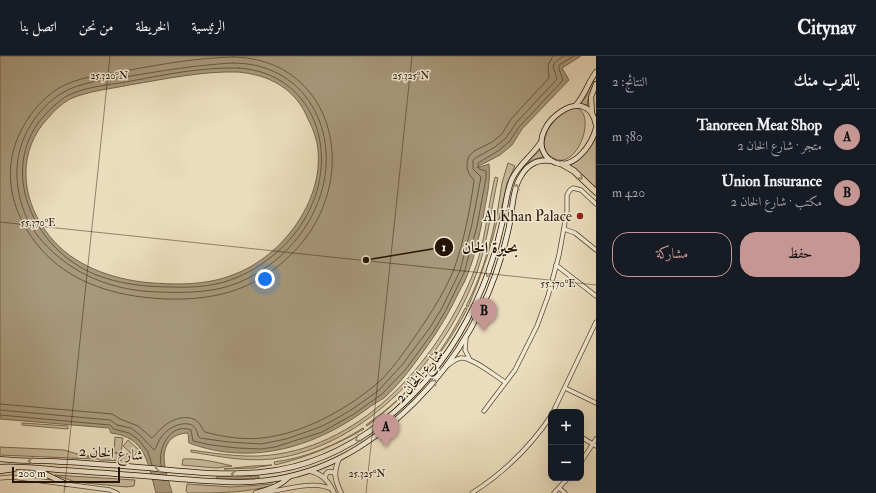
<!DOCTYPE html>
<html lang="ar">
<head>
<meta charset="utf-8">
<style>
  body { margin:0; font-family:"IM FELL Double Pica",Amiri,serif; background:#242831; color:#f1f3f6; direction:rtl }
  .controls { position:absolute; right:12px; bottom:12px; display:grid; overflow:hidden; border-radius:8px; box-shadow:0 4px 16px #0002 }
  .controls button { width:36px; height:36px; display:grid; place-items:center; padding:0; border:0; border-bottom:1px solid #363941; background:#171b24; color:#f1f3f6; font:20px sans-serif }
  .scale { position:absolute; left:12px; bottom:10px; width:108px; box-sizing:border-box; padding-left:4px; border:2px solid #281604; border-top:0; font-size:11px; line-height:14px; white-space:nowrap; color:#281604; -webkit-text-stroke:3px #f1e8d3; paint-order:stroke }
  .you { position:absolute; left:265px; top:223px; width:14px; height:14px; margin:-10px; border:3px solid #fff; border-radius:50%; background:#1a73e8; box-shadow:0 0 0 6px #1a73e833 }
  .badge { display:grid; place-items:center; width:26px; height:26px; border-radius:50%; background:#c59692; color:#111; font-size:13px; font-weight:700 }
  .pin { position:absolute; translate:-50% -33px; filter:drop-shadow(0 1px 2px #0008) }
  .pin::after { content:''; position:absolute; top:21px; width:14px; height:12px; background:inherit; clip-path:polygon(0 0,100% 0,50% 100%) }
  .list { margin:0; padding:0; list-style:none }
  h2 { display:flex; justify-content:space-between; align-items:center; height:52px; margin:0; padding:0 16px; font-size:17px }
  h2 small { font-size:13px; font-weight:400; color:#9ea1a6 }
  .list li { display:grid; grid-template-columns:26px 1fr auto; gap:12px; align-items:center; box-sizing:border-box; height:56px; padding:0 16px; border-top:1px solid #363941 }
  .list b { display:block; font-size:15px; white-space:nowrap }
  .list p { margin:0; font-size:13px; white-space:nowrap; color:#9ea1a6 }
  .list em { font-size:13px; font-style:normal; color:#9ea1a6 }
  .actions { display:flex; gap:8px; padding:12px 16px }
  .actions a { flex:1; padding:9px 0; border:1px solid #c59692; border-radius:16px; text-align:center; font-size:14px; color:#c59692 }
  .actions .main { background:#c59692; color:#111 }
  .map { position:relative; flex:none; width:596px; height:437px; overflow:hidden; direction:ltr }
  header { display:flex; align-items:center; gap:24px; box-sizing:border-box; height:56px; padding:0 20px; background:#171b24; border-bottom:1px solid #363941 }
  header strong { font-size:19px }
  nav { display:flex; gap:22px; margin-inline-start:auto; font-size:14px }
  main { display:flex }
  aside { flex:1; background:#171b24 }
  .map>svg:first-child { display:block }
  .green { fill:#c9ba9d; stroke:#786850 }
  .water { fill:#a8997d; stroke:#75654d; fill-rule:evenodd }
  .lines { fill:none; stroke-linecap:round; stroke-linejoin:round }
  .shore { stroke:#685840; stroke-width:1 }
  .minor-casing { stroke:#584832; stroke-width:5 }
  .tertiary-casing { stroke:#584832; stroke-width:5.5 }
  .secondary-casing { stroke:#281604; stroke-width:6 }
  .primary-casing { stroke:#281604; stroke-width:7 }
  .minor { stroke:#f1e8d3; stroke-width:3.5 }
  .tertiary { stroke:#f1e8d3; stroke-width:4 }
  .secondary { stroke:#f1e8d3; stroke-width:4.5 }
  .primary { stroke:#eadcbc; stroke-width:5.5 }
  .oneway { stroke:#938369 }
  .oneway2 { stroke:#978a76 }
  .ticks { fill:none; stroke:#281604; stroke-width:1; stroke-opacity:0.45 }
  .poi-dot { fill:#8f2418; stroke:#f1e8d3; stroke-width:1.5 }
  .labels { text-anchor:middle; stroke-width:3; stroke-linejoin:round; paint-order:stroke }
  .poi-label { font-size:15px; fill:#281604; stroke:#f1e8d3; text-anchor:end }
  .street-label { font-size:15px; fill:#281604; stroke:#f1e8d3 }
  .ticks-label { font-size:10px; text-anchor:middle; fill:#281604; stroke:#f1e8d3; stroke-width:3; stroke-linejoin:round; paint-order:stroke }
  .leader { fill:none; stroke:#281604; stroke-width:1.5 }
  .callout-dot { fill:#281604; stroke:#f1e8d3; stroke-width:1.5 }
  .mark-label { font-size:12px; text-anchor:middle; font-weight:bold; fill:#fff }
  .callout-label { font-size:16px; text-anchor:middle; font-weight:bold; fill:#281604; stroke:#f1e8d3; stroke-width:3; stroke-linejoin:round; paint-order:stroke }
</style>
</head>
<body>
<header>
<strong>Citynav</strong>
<nav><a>الرئيسية</a><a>الخريطة</a><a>من نحن</a><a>اتصل بنا</a></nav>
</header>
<main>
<aside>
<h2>بالقرب منك<small>النتائج: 2</small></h2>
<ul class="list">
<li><span class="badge">A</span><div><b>Tanoreen Meat Shop</b><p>متجر · شارع الخان 2</p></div><em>380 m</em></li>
<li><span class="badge">B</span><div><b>Union Insurance</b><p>مكتب · شارع الخان 2</p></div><em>420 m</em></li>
</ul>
<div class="actions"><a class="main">حفظ</a><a>مشاركة</a></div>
</aside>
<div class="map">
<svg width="596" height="437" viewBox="0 0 596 437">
  <rect width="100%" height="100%" fill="#eadcbc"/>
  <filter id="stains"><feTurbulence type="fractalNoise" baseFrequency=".005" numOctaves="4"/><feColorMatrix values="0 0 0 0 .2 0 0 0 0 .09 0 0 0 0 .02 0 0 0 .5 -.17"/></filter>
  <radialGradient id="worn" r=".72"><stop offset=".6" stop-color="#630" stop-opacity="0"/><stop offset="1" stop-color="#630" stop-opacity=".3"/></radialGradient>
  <g class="green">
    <path d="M 593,25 L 595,26 L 589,39 L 587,50 L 580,48 L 585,42 Z"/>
    <path d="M 578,52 C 596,62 577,113 555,103 C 531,93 552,60 569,53 C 572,52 575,53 578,52 Z"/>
    <path d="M 596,81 L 596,132 L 569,109 C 582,102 590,94 596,81 Z"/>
    <path d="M 540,94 L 543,101 C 533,103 527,106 521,114 L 520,113 Z"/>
    <path d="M 508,107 L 515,110 L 507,127 L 499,164 L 496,164 L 502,127 Z"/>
    <path d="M 495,121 L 498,122 C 491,153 488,185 477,216 C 446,302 366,391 272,403 C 245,406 217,400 191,396 L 191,394 C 219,398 250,403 278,398 C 372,384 447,292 477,207 C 486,179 488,150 495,121 Z"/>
    <path d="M 495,165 L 497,165 C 490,195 480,223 468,251 L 466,250 C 480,224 489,194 495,165 Z"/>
    <path d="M 465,252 L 467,252 L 466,255 C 442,301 408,339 367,370 L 366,369 C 409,339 443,298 465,252 Z"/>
    <path d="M 22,367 L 68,370 L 68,373 L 22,369 Z"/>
    <path d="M 363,372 L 364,373 C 334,390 308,401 275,409 L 274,406 C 306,402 336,389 363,372 Z"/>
    <path d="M 115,381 L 123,382 L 121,397 L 114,396 Z"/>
    <path d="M 128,384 L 139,394 L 134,400 L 123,390 Z"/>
    <path d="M 0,391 L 64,394 L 94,403 L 0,399 Z"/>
    <path d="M 99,397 L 130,398 L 130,405 L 100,404 L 87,400 Z"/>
    <path d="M 183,403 C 199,402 216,406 232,410 L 216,412 L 182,409 Z"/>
    <path d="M 272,409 L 253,412 L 224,413 L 253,410 Z"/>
    <path d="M 55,419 L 135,424 L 134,430 L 126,431 L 76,426 Z"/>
    <path d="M 217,420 L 238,421 L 259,420 L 259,422 L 238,423 L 216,422 Z"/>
    <path d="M 187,428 L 232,431 L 273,428 L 274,429 C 245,437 219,437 188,437 L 186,435 Z"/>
  </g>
  <path class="water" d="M 0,0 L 581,0 L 562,12 L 569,24 L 522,73 L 512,89 L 500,99 L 477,111 L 477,112 L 489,108 C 491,126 486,144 483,162 C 479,180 475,200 468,217 C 466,224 462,230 459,236 C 450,255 440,272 428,289 C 415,307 401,327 384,342 C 380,345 375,347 371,350 C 318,390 254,411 189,387 L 188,377 C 182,377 176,379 171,383 C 157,398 168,421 172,437 L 156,437 C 148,408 146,381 111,377 L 109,372 L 0,363 ZM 238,16 C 270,19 296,33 308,63 C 313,73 317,83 318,94 C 323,146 282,200 235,218 C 207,230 172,229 142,226 C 104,221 67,206 45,174 C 20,139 18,94 48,62 C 54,55 61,48 70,43 C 88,35 110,33 129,29 C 165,23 202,15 238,16 Z"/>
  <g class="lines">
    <g class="shore">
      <path d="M 233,1 C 314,2 351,80 323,151 C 309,187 276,218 241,232 C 211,244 174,245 142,241 C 101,236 61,220 36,187 C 17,163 6,132 12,101 C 17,74 35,47 59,32 C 78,21 104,18 125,15 C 161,8 197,2 233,1 Z"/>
      <path d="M 233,7 C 311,7 345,85 316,151 C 302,184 273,212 240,226 C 215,237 185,237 158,236 C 114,235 72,219 42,185 C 25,166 16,139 17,113 C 18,83 36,53 62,37 C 80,26 105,24 125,21 C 161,15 196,9 233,7 Z"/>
      <path d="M 239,12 C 312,17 339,92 310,153 C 296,183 268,208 238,221 C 218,230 194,232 172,231 C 146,231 118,228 94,218 C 37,194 0,122 38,67 C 46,57 55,48 65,41 C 83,31 107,29 126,26 C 163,19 201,11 239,12 Z"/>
      <path d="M 0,348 L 112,358 L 120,363 L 138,370 L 152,382 C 156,379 159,374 163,371 C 172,363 188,357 198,366 C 201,369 202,373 205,376 C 223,381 244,384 262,382 C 301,378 344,355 374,330 C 388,319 399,303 409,289 C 426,265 443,240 454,213 C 463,189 471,150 474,124 L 469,118 L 467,112 L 467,106 L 469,100 L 474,95 L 492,86 L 502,78 L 511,63 L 549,22 L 548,9 L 553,0"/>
      <path d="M 0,354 L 110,364 L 117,369 L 131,372 L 139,378 L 154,394 C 157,392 157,387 160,383 C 165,374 178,366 189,368 C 196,370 197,375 198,380 L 200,382 L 228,386 L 261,388 L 286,383 L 320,371 L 332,365 L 351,354 L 378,335 L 402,309 L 429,273 L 442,252 L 460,215 L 472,168 L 481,121 L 473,113 L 473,104 L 477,101 L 495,91 L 506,82 L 516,67 L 557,23 C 554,10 548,9 564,0"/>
      <path d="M 0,359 L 110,369 L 114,373 L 129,377 L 139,384 L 148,396 L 152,409"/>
      <path d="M 161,410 C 157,392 171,366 191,374 L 193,385 L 211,389 L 237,392 L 261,393 L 275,391 L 322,376 L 354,358 L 382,338 L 406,313 L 433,276 L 446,254 L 464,217 L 477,170 L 486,122 L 486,115 L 479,113 L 478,107 L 498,95 L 509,86 L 519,71 L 563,24 L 559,13 L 559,9 L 574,0"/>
    </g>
    <defs>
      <g id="minor">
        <path d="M 564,173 L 575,177 L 596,194"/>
        <path d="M 556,209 L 596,240"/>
        <path d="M 466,282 L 465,294 L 470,304"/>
        <path d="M 447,310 C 451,307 455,303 461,302 C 472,301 495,320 505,326"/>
        <path d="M 565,332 L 596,347"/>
        <path d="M 484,355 L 515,314 L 537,270 L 548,240 L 559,199 L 567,155 L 567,139 L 570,134 L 573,132 L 581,134 L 596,148"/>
        <path d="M 553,356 L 596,266"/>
        <path d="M 581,381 L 596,390"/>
        <path d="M 581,406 L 596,383"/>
        <path d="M 0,422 L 12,421 L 110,434 L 117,437"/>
        <path d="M 559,432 L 565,437"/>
        <path d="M 263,437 C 283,434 316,423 333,434"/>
        <path d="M 472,437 C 503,417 531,390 551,360"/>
        <path d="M 554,437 L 568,422"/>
      </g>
      <g id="tertiary">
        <path d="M 339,403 C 333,417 335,424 341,437"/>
        <path d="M 309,415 C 322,417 329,425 334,437"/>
        <path d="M 325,422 L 326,418 L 328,416 L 333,416 L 335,418"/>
      </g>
      <g id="secondary">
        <path d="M 575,50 C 585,40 588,26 596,16"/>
        <path d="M 592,57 L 591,41 L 596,28"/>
        <path d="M 596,69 C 588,24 528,69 544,97 C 546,101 551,105 556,107 C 575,113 592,88 596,72"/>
        <path d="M 0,403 C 16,405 32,405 47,405 C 73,406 98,408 124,410 C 169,413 216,421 262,416 C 351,408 426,341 467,264 C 482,236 493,207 500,176 C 505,159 505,139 512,123 C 519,108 533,99 541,86"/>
        <path d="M 0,411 C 19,410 39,412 59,414 C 95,416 132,419 168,422 C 194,424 219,427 245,426 C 314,424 368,393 416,345 C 458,303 489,248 504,191 C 507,180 510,169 511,159 C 513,145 514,131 521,120 C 528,108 538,103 551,105"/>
        <path d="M 37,414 L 66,428"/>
        <path d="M 0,415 L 14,413"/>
        <path d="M 256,437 C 269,433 279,431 289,421"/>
      </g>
      <path id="primary" d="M 562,108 L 574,115 L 596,136"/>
    </defs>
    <use href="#minor" class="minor-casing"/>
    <use href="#tertiary" class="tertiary-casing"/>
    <use href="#secondary" class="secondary-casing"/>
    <use href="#primary" class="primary-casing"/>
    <use href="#minor" class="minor"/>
    <use href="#tertiary" class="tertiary"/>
    <use href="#secondary" class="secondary"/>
    <use href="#primary" class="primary"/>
  </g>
  <defs><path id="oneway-chevron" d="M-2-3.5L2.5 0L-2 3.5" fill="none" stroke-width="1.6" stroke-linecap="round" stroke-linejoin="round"/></defs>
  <use class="oneway" href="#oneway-chevron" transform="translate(580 121) rotate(41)"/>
  <g class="oneway2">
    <use href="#oneway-chevron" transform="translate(516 131) rotate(-74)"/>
    <use href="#oneway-chevron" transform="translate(488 218) rotate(110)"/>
    <use href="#oneway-chevron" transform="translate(434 326) rotate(-50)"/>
    <use href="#oneway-chevron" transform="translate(358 383) rotate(148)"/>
    <use href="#oneway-chevron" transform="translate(31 405) rotate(-178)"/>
    <use href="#oneway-chevron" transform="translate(158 412) rotate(-175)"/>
    <use href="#oneway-chevron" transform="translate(234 418) rotate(180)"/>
  </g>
  <path class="ticks" d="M 0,166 L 596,229M 64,437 L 110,0M 366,437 L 412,0"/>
  <circle class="poi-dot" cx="580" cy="160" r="4"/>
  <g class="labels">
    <g class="poi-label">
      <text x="572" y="165">Al Khan Palace</text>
    </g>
    <g class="street-label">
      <text transform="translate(419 320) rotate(-49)" y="5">شارع الخان 2</text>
      <text transform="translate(111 397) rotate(4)" y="5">شارع الخان 2</text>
    </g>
  </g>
  <g class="ticks-label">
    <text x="109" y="23">25.320°N</text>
    <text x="411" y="23">25.325°N</text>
    <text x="38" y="170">55.370°E</text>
    <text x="558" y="231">55.370°E</text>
    <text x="367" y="421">25.325°N</text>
  </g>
  <path class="leader" d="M366 204L444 191"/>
  <g class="callout-dot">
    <circle cx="366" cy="204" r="4"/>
    <circle cx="444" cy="191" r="10"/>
  </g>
  <g class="mark-label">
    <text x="444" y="195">1</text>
  </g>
  <g class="callout-label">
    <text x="490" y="197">بحيرة الخان</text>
  </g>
  <rect width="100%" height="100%" filter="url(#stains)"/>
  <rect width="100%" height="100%" fill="url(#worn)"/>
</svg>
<div class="controls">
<button>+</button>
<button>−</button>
</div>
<div class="scale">200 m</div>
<div class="you"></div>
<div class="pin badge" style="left:386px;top:391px">A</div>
<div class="pin badge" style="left:484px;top:275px">B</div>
</div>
</main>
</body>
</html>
